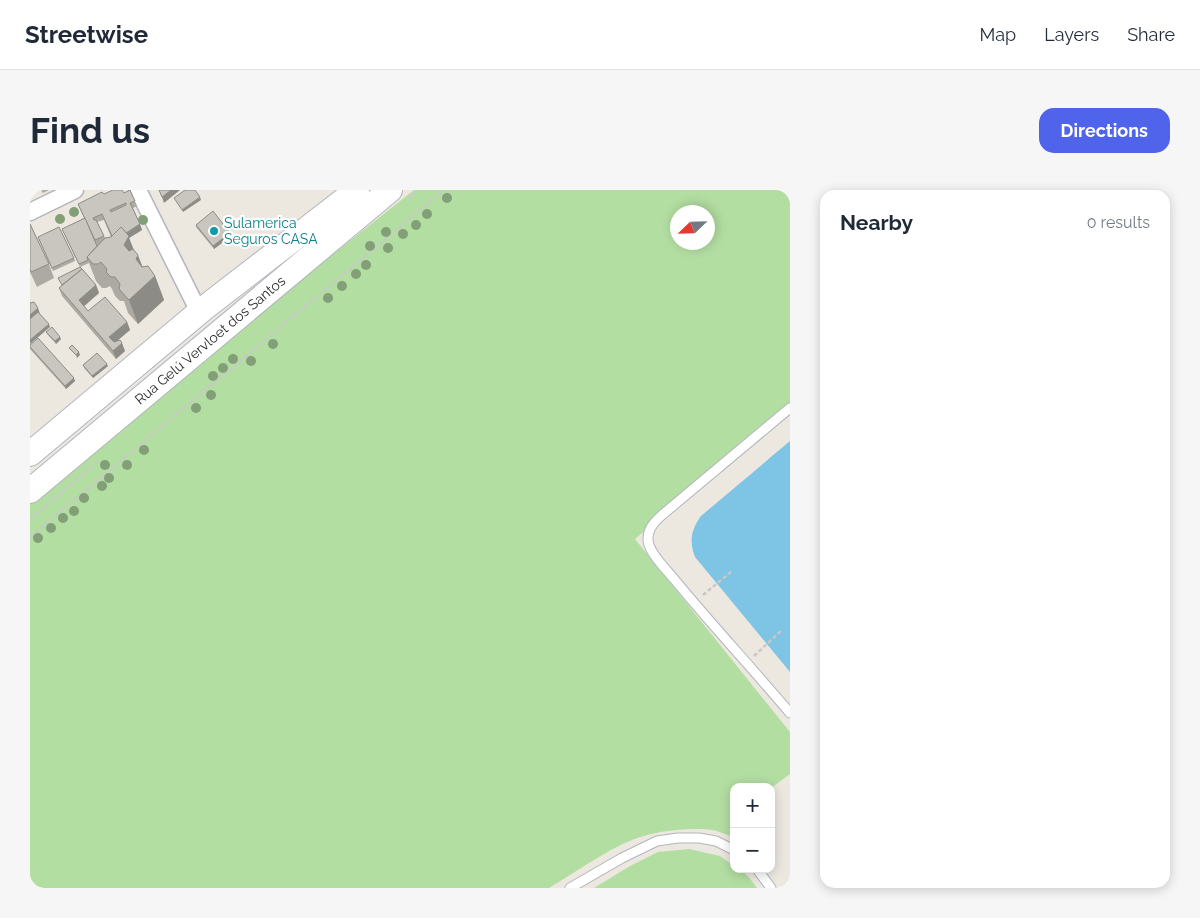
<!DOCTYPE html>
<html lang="en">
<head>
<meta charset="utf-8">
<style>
  body { margin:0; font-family:Raleway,sans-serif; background:#f6f6f7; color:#1f2937 }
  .controls { position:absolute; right:15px; bottom:15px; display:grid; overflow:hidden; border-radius:10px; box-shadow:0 2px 12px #0003 }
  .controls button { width:45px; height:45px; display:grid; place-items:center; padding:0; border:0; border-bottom:1px solid #e0e1e3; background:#fff; color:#1f2937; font:25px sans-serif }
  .compass { position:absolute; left:640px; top:15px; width:45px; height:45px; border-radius:50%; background:#fff; box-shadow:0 2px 12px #0003; rotate:247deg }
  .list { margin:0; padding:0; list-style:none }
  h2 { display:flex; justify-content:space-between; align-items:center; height:65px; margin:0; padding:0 20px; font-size:21px }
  h2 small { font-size:16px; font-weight:400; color:#747a83 }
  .map { position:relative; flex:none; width:760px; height:698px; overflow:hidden; border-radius:15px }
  header { display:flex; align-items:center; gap:30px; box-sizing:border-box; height:70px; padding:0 25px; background:#fff; border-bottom:1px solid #e0e1e3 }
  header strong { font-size:24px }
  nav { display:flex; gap:28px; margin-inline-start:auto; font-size:18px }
  .intro { display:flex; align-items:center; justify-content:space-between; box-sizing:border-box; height:120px; padding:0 30px }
  h1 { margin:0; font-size:35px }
  .button { padding:12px 22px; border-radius:15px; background:#4f64ea; color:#fff; font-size:18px; font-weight:700 }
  main { display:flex; gap:30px; padding:0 30px }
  aside { flex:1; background:#fff; border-radius:15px; box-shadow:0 2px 12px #0003 }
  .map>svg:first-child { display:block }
  .green { fill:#b3dea2; fill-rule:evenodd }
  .water { fill:#7dc4e5 }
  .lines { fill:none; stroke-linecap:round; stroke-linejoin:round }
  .service-casing { stroke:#b3b5be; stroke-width:11 }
  .minor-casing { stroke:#b3b5be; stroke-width:19 }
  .secondary-casing { stroke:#b3b5be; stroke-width:26 }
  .path { stroke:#c8c8c8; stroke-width:2.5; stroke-dasharray:4 2.5; stroke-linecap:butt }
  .service { stroke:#fff; stroke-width:9 }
  .minor { stroke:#fff; stroke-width:16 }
  .secondary { stroke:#fff; stroke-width:24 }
  .tree { fill:#829f77 }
  .wall { fill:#acaaa3; fill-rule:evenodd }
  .shaded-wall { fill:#8c8b85 }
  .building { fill:#c8c6be; stroke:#8c8b85; fill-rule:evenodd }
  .culture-dot { fill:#0f9aa8; stroke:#fff; stroke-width:2 }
  .labels { text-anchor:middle; stroke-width:4.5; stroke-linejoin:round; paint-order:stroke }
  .culture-label { font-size:14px; fill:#0d838f; stroke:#fff; text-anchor:start }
  .street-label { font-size:14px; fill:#2c2c2c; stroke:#fff }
</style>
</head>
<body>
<header>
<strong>Streetwise</strong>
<nav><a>Map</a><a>Layers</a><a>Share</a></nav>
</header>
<div class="intro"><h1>Find us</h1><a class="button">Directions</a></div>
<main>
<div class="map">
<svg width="760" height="698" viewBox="0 0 760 698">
  <rect width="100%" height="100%" fill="#ece8e0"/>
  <g class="green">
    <path d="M 384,0 L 760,0 L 760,218 L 605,349 L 760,542 L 760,584 L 741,598 L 741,597 L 704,597 L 704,647 C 697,645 689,641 682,640 C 659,637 624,641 602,650 C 573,662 546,682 519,698 L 0,698 L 0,304 ZM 648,22 L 678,22 L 678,52 L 648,52 Z"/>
    <path d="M 659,659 L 690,666 L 704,676 L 704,679 C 715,679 720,689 727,698 L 564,698 L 600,676 L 628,662 Z"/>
  </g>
  <path class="water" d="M 760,251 L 760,482 L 665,367 C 659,351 661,340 671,326 Z"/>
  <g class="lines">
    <defs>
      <g id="service">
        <path d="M 760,218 L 632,325 C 623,333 615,342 619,355 C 623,367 636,379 644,389 C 682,435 722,478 760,523"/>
        <path d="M 727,679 L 741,698"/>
        <path d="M 540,698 L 592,668 L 627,651 L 648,648 L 669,648 L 686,651 L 704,660"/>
      </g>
      <g id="minor">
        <path d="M 108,0 L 169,122"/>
        <path d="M 0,22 L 45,0"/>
      </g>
      <g id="secondary">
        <path d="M 0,264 L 173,119 L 327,0"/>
        <path d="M 0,301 L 360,0"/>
      </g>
    </defs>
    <use href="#service" class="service-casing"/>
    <use href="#minor" class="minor-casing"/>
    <use href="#secondary" class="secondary-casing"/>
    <g class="path">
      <path d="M 378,9 L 388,0"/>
      <path d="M 0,329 L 70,269"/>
      <path d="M 0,347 L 414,0"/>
      <path d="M 673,405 L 702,381"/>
      <path d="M 724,466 L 752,440"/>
    </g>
    <use href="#service" class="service"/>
    <use href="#minor" class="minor"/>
    <use href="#secondary" class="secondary"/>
  </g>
  <g class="tree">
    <circle cx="417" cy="8" r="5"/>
    <circle cx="44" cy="22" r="5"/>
    <circle cx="397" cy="24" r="5"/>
    <circle cx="30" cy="29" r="5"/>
    <circle cx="113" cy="30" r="5"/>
    <circle cx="386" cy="35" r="5"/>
    <circle cx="356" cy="42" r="5"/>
    <circle cx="373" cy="44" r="5"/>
    <circle cx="340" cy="56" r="5"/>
    <circle cx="358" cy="58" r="5"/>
    <circle cx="336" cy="75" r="5"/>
    <circle cx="326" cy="84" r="5"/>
    <circle cx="312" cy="96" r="5"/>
    <circle cx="298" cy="108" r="5"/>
    <circle cx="243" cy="154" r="5"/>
    <circle cx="203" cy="169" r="5"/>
    <circle cx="221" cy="171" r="5"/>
    <circle cx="193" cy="178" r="5"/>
    <circle cx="183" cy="186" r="5"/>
    <circle cx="181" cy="205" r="5"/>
    <circle cx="166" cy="218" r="5"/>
    <circle cx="114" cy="260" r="5"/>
    <circle cx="75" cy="275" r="5"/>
    <circle cx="97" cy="275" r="5"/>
    <circle cx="79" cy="288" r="5"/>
    <circle cx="72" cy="296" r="5"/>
    <circle cx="54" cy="308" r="5"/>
    <circle cx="44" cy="321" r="5"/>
    <circle cx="33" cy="328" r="5"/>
    <circle cx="21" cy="338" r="5"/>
    <circle cx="8" cy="348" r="5"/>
  </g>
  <g class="wall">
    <path d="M 11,0 L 19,0 L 13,3 Z"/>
    <path d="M 100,0 L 107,16 L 103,18 L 112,40 L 99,48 L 104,60 L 113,77 L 125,86 L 134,110 L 108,134 L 98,123 L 94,111 L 90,111 L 85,106 L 82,99 L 80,96 L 76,98 L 72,98 L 66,91 L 59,73 L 50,77 L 66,95 L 69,103 L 54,116 L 58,121 L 97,132 L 100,140 L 87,151 L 95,161 L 86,169 L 32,106 L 29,98 L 50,77 L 33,41 L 54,28 L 48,14 L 74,4 L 94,3 ZM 74,30 L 81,47 L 75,48 L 67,32 Z"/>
    <path d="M 0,34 L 19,74 L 24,88 L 7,97 L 0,82 Z"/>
    <path d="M 166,35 L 200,43 L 201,46 L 184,59 L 166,37 Z"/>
    <path d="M 8,47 L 44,68 L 45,71 L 23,81 Z"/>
    <path d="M 16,142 L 31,149 L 26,154 L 17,144 Z"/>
    <path d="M 0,155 L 45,191 L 36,199 L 0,159 Z"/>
    <path d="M 53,175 L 78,176 L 63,188 L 54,178 Z"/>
  </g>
  <g class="shaded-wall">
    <path d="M 141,0 L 150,0 L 134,13 L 132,7 Z"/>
    <path d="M 170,7 L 171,10 L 153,22 L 152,20 Z"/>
    <path d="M 110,34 L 112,40 L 99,48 L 107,68 L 108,65 L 117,89 L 94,55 L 94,45 Z"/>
    <path d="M 200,43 L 201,46 L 184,59 L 183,56 Z"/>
    <path d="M 125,86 L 134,110 L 108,134 L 99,110 Z"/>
    <path d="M 66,95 L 69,103 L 52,118 L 49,110 Z"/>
    <path d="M 8,118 L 10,124 L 0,132 L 0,125 Z"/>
    <path d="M 97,132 L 100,140 L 82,155 L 79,147 Z"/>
    <path d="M 19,134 L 20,137 L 0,154 L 0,150 Z"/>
    <path d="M 30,147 L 31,149 L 26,154 L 25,151 Z"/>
    <path d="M 92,153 L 95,161 L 86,169 L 83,161 Z"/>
    <path d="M 49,162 L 50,165 L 47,168 L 46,165 Z"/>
    <path d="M 77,174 L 78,176 L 63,188 L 62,186 Z"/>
    <path d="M 44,188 L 45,191 L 36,199 L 35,196 Z"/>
  </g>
  <g class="building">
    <path d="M 83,0 L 92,0 L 94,3 L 100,0 L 105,11 L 100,13 L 110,34 L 96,43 L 91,37 L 82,46 L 72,24 L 63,28 L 64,30 L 66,30 L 74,46 L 65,50 L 48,14 L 72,2 L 74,4 ZM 96,13 L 96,15 L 81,22 L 80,20 Z"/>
    <path d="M 129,0 L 141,0 L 132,7 Z"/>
    <path d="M 155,0 L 165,0 L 170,7 L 152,20 L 144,8 Z"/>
    <path d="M 183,21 L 200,43 L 183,56 L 166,35 Z"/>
    <path d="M 55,28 L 67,56 L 68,55 L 57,67 L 58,70 L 49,74 L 32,39 Z"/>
    <path d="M 0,34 L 19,74 L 1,82 L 0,79 Z"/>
    <path d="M 29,37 L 44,68 L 22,78 L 8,47 Z"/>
    <path d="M 91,37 L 99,46 L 94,55 L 99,61 L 103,59 L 108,65 L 106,69 L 112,77 L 118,76 L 125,86 L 99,110 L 89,99 L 90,94 L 85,87 L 81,87 L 76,82 L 77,79 L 71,72 L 68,74 L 63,74 L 57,67 L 75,48 L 81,47 Z"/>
    <path d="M 50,77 L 52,79 L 32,95 L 28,88 Z"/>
    <path d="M 52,79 L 66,95 L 49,110 L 58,121 L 75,107 L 97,132 L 79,147 L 84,152 L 90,150 L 92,153 L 83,161 L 29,98 Z"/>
    <path d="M 4,112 L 8,118 L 0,125 L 0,113 Z"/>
    <path d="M 8,122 L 19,134 L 0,150 L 0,129 Z"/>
    <path d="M 22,137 L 30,147 L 25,151 L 16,142 Z"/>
    <path d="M 8,148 L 44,188 L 35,196 L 0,157 L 0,155 Z"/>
    <path d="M 42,155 L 49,162 L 46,165 L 39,158 Z"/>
    <path d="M 67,163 L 77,174 L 62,186 L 53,175 Z"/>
  </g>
  <circle class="culture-dot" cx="184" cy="41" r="5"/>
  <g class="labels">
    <g class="culture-label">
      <text x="194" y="38">Sulamerica<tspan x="194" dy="16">Seguros CASA</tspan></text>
    </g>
    <g class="street-label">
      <text transform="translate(180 150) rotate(-40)" y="5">Rua Gelú Vervloet dos Santos</text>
    </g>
  </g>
</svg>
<div class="controls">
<button>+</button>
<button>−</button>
</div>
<svg class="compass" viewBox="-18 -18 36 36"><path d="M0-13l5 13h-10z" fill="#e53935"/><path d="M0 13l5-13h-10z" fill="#747a83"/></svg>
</div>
<aside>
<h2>Nearby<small>0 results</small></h2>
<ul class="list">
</ul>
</aside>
</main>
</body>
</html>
